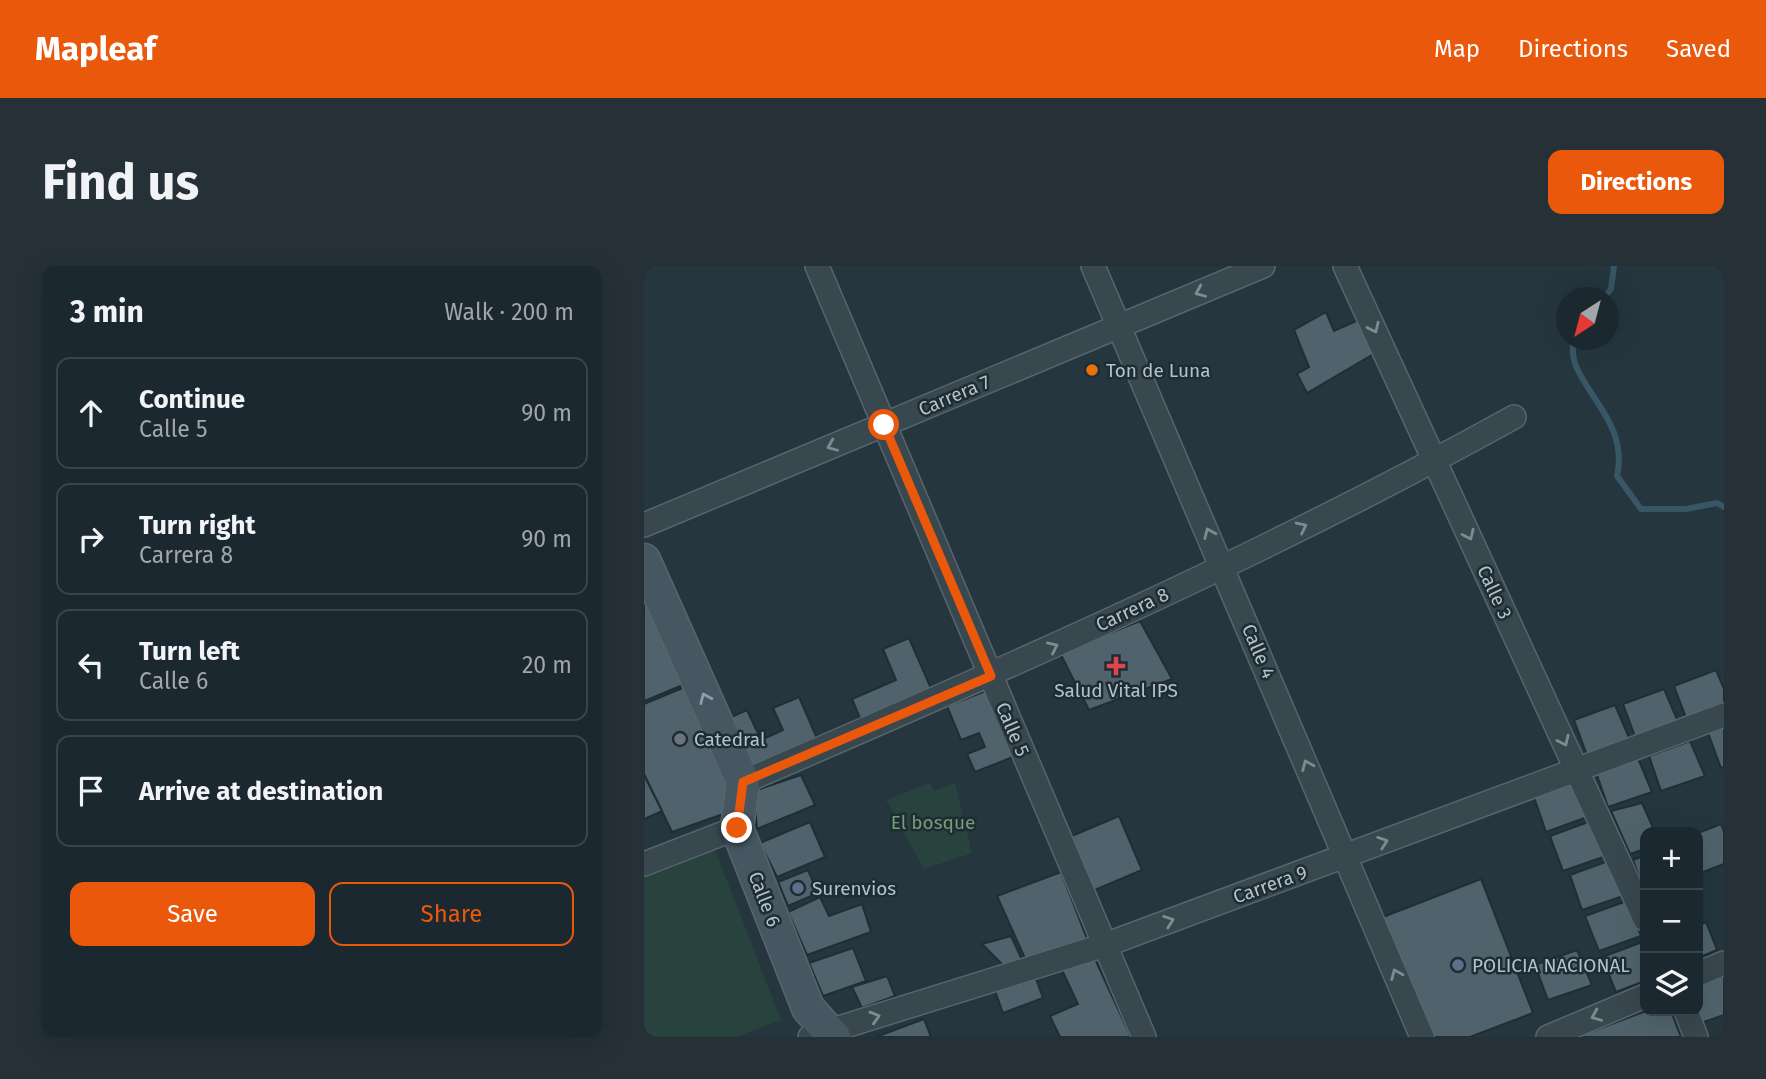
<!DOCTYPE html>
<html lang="en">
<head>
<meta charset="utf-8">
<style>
  body { margin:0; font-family:"Fira Sans",sans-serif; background:#253037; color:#f1f3f6 }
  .controls { position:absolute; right:21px; bottom:21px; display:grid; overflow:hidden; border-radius:14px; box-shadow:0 7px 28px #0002 }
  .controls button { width:63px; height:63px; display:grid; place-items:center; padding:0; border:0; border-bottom:2px solid #3a444b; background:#1c282f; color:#f1f3f6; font:35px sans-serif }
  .compass { position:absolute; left:912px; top:21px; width:63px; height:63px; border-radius:50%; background:#1c282f; box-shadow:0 7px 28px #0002; rotate:216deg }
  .stop { position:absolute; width:21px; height:21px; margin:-16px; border:5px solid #ea580c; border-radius:50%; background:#fff }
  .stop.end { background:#ea580c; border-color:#fff; box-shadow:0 2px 7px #0008 }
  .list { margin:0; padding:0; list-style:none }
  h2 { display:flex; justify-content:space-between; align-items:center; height:91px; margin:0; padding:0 28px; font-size:30px }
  h2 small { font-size:23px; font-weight:400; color:#a0a6aa }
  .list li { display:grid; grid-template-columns:46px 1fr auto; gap:21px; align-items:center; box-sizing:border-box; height:112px; margin:0 14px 14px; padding:0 14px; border:2px solid #3a444b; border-radius:14px }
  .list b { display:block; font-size:26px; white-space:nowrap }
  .list p { margin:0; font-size:23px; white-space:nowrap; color:#a0a6aa }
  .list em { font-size:23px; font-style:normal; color:#a0a6aa }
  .actions { display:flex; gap:14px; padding:21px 28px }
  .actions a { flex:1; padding:16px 0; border:2px solid #ea580c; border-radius:14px; text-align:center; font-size:24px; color:#ea580c }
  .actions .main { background:#ea580c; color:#fff }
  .icon { flex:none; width:38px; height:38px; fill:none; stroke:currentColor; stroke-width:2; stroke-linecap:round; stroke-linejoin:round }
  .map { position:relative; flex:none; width:1080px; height:771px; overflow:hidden; border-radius:14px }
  header { display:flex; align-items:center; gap:42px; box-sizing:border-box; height:98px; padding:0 35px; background:#ea580c; color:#fff }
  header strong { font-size:33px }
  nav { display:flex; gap:38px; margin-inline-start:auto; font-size:24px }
  .intro { display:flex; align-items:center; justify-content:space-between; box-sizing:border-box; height:168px; padding:0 42px }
  h1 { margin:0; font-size:49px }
  .button { padding:18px 32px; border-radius:14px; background:#ea580c; color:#fff; font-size:24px; font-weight:700 }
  main { display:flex; gap:42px; padding:0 42px }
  aside { flex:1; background:#1c282f; border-radius:14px; box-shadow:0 7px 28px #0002 }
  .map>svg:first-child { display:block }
  .green { fill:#28423e }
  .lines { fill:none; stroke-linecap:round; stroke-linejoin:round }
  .stream { stroke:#395666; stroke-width:6 }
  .building { fill:#50636c; stroke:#202e36; stroke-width:2 }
  .street-casing { stroke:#57656d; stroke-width:26 }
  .secondary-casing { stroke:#57656d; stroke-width:35 }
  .street { stroke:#39474f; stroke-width:23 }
  .secondary { stroke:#475762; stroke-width:32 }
  .oneway { stroke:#7d8b93 }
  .oneway2 { stroke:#8e9da6 }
  .route { stroke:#ea580c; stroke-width:9 }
  .food-dot { fill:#e8710a; stroke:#1e2c34; stroke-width:2.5 }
  .health-dot { fill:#e0444e; stroke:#1e2c34; stroke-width:2.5 }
  .worship-dot { fill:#6b7280; stroke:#1e2c34; stroke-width:2.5 }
  .service-dot { fill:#5c6f8a; stroke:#1e2c34; stroke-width:2.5 }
  .labels { text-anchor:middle; stroke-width:5; stroke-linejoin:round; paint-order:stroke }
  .poi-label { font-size:19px; fill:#b5c2ca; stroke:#1e2c34; text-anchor:start }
  .street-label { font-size:19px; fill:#b5c2ca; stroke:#1e2c34 }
  .park-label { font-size:19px; fill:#749f74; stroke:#1e2c34 }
</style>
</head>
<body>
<header>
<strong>Mapleaf</strong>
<nav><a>Map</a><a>Directions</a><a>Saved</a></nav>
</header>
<div class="intro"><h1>Find us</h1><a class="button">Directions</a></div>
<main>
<aside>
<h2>3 min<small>Walk · 200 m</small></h2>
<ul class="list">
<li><svg class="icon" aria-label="ahead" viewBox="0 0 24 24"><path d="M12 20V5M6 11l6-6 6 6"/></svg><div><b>Continue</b><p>Calle 5</p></div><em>90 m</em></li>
<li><svg class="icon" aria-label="right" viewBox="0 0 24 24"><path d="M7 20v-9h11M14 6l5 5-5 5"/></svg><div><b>Turn right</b><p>Carrera 8</p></div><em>90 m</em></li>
<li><svg class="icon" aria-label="left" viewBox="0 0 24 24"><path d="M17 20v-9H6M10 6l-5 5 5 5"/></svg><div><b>Turn left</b><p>Calle 6</p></div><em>20 m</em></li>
<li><svg class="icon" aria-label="arrive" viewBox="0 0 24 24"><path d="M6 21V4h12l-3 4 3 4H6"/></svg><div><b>Arrive at destination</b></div></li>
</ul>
<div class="actions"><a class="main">Save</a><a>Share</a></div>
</aside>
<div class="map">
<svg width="1080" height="771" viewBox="0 0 1080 771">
  <rect width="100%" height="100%" fill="#25363f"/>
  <g class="green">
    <path d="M 286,517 L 290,525 L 311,517 L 328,587 L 280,603 L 242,534 Z"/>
    <path d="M 70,581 L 137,754 L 92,771 L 0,771 L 0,607 Z"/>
  </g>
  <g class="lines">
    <g class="stream">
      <path d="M 960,32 L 967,23 L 970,0"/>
      <path d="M 930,74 C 919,117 987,148 973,210 L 997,243 L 1042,243 L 1073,237 L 1080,241"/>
    </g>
  </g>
  <g class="building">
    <path d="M 682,46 L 690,65 L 719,52 L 733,86 L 663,127 L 653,108 L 665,101 L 650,64 Z"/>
    <path d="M 0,322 L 46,416 L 0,435 Z"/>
    <path d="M 496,355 L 528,413 L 445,444 L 416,387 Z"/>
    <path d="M 265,372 L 289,427 L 218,457 L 208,433 L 252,414 L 239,383 Z"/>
    <path d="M 1072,404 L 1080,423 L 1080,441 L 1043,454 L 1030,420 Z"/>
    <path d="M 48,418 L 92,518 L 85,546 L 28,566 L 0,508 L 0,438 Z"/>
    <path d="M 347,423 L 374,489 L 331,506 L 323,488 L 341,481 L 335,467 L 317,474 L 303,440 Z"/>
    <path d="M 1020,423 L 1035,458 L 992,473 L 979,438 Z"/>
    <path d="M 155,431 L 175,477 L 102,509 L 78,455 L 103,444 L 117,474 L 139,464 L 129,442 Z"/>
    <path d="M 971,439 L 986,474 L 943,489 L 930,454 Z"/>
    <path d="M 1080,461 L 1080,501 L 1077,502 L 1064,467 Z"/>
    <path d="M 1046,475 L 1061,510 L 1017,525 L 1005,490 Z"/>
    <path d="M 993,490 L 1008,526 L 964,541 L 952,506 Z"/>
    <path d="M 0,509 L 18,545 L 0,553 Z"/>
    <path d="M 157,509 L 171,539 L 113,563 L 110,525 Z"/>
    <path d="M 931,515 L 946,550 L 902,566 L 890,531 Z"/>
    <path d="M 998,537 L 1011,566 L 1001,566 L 1001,583 L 986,588 L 967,545 Z"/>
    <path d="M 475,550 L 498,604 L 446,626 L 423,572 Z"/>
    <path d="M 947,555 L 962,590 L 919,605 L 906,570 Z"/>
    <path d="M 166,556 L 181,591 L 133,611 L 116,577 Z"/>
    <path d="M 1077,558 L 1080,566 L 1080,598 L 1054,608 L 1054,567 Z"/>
    <path d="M 1001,589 L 1001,628 L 989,594 Z"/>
    <path d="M 967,594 L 982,629 L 938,644 L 926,609 Z"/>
    <path d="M 164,604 L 174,627 L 144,640 L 134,616 Z"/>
    <path d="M 417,606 L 445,678 L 384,699 L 353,630 Z"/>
    <path d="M 837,613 L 889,747 L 826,771 L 786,771 L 739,651 Z"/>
    <path d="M 176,631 L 185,650 L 218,638 L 227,666 L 163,689 L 144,646 Z"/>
    <path d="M 983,635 L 997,670 L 955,685 L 941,650 Z"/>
    <path d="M 1062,656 L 1073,684 L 1054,692 L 1054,660 Z"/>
    <path d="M 367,670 L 380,698 L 363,703 L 338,678 Z"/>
    <path d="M 1001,675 L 1001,715 L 972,726 L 958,691 Z"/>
    <path d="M 209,682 L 222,715 L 179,730 L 165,697 Z"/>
    <path d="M 933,684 L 948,719 L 904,734 L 891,699 Z"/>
    <path d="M 450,691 L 487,771 L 416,771 L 406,750 L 434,738 L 417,702 Z"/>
    <path d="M 1080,709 L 1080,749 L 1057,757 L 1054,745 L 1054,719 Z"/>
    <path d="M 243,710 L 251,730 L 218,742 L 208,721 Z"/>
    <path d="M 391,710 L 399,732 L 359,747 L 351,725 Z"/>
    <path d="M 1002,745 L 1027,745 L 1037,771 L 933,771 Z"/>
    <path d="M 280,753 L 287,771 L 232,771 Z"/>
  </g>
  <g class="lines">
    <defs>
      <g id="street">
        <path d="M 173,0 L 500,771"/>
        <path d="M 449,0 L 778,771"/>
        <path d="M 701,0 L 1001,653"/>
        <path d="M 0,259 L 619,0"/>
        <path d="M 99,516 C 360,404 621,289 870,151"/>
        <path d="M 0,598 L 93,562"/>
        <path d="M 1054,708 L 1080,697"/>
        <path d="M 1042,745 L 1052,771"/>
        <path d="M 166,771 L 461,679 L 1080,449"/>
        <path d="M 904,771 L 1001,730"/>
      </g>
      <path id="secondary" d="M 0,294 L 99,516 L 93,562 L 164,742 L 190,771"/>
    </defs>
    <use href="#street" class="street-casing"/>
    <use href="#secondary" class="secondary-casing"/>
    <use href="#street" class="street"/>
    <use href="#secondary" class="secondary"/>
  </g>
  <defs><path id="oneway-chevron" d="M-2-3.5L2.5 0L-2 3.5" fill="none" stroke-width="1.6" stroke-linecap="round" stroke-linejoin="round" transform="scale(1.75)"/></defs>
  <g class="oneway">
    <use href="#oneway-chevron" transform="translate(556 26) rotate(157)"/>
    <use href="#oneway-chevron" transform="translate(730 62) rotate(65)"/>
    <use href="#oneway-chevron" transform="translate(188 180) rotate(157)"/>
    <use href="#oneway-chevron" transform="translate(658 261) rotate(-26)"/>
    <use href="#oneway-chevron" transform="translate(565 267) rotate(-114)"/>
    <use href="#oneway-chevron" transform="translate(825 269) rotate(65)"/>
    <use href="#oneway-chevron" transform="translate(409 381) rotate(-25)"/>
    <use href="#oneway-chevron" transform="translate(920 475) rotate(65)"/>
    <use href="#oneway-chevron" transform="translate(663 499) rotate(-113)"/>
    <use href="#oneway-chevron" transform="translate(739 576) rotate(-20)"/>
    <use href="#oneway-chevron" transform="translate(525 655) rotate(-20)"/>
    <use href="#oneway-chevron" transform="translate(752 708) rotate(-113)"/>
    <use href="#oneway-chevron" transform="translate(952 750) rotate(157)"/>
    <use href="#oneway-chevron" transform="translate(231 751) rotate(-17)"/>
  </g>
  <use class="oneway2" href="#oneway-chevron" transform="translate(61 432) rotate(-114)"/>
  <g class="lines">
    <path class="route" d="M 93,562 L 99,516 L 347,410 L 240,159"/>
  </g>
  <circle class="food-dot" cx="448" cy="104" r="7"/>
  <path class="health-dot" d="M468.5 389.5h7v7h7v7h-7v7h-7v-7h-7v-7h7z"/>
  <circle class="worship-dot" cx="36" cy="473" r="7"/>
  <g class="service-dot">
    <circle cx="154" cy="622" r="7"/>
    <circle cx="814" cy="699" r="7"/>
  </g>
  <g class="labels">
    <g class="poi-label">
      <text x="462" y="111">Ton de Luna</text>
      <text x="472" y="431" text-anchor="middle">Salud Vital IPS</text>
      <text x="50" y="480">Catedral</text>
      <text x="168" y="629">Surenvios</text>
      <text x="828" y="706">POLICIA NACIONAL</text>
    </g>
    <g class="street-label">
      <text transform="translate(310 129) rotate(-23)" y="7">Carrera 7</text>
      <text transform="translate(851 326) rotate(65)" y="7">Calle 3</text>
      <text transform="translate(488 343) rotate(-25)" y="7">Carrera 8</text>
      <text transform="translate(615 385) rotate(67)" y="7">Calle 4</text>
      <text transform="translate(369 463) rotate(67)" y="7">Calle 5</text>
      <text transform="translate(626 618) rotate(-20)" y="7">Carrera 9</text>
      <text transform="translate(121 633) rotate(69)" y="7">Calle 6</text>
    </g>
    <g class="park-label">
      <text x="289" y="563">El bosque</text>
    </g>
  </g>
</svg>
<div class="controls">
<button>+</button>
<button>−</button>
<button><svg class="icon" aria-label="layers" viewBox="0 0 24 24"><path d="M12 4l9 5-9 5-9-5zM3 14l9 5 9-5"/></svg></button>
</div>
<svg class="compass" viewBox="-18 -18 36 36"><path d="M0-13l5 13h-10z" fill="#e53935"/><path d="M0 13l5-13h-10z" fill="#a0a6aa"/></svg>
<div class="stop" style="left:240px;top:159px"></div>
<div class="stop end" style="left:93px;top:562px"></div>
</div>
</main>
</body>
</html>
